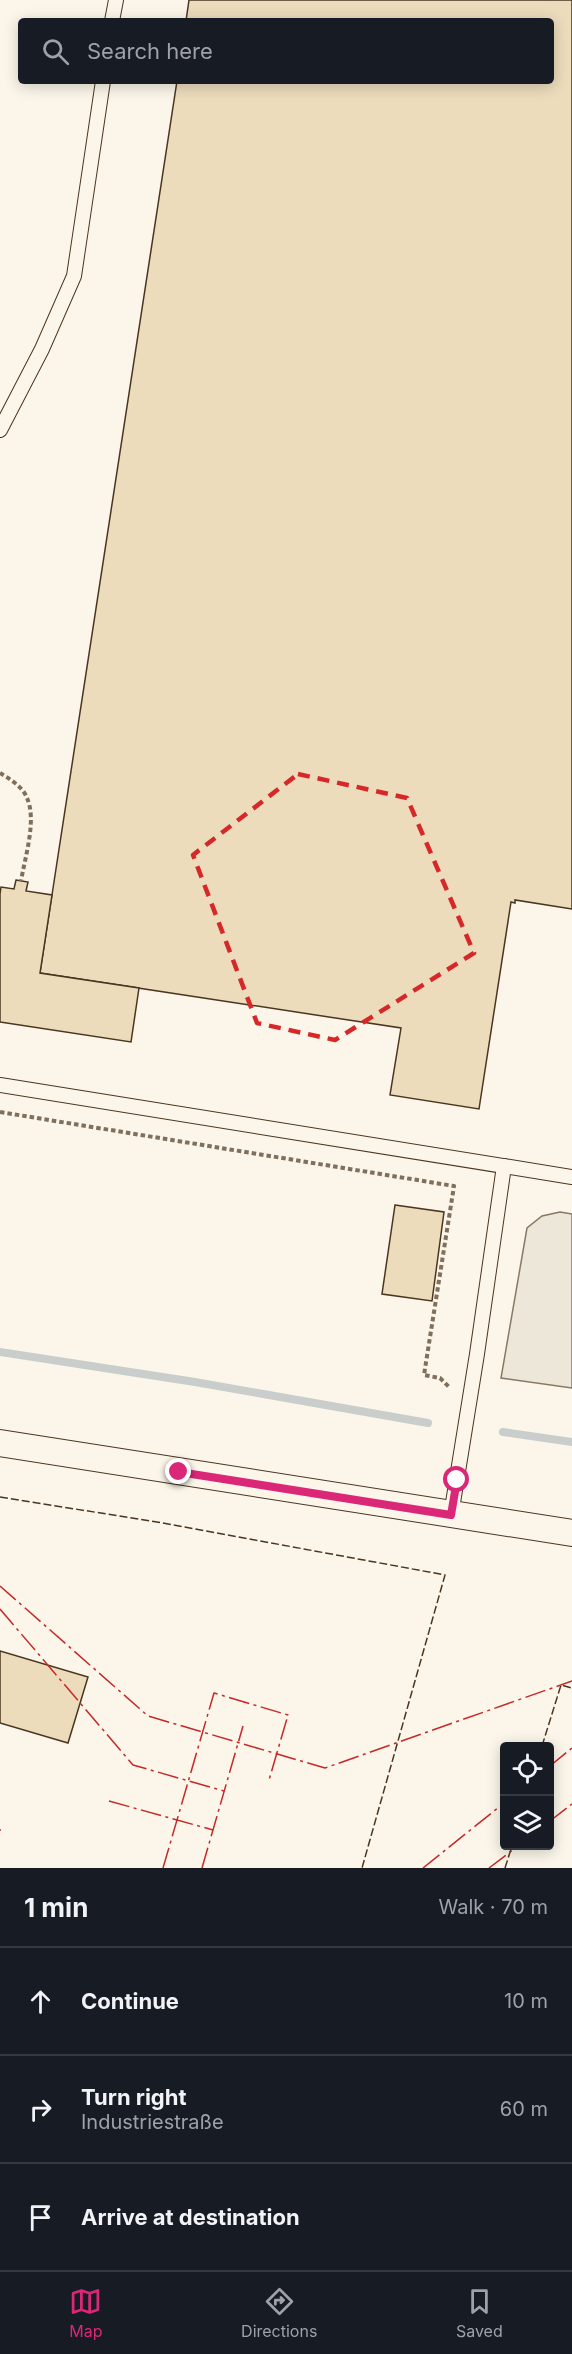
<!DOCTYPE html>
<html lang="en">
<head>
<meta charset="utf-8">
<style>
  body { margin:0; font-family:Inter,sans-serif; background:#20242c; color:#f1f3f6 }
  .controls { position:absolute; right:18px; bottom:18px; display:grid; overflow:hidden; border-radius:6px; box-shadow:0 3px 15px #0003 }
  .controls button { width:54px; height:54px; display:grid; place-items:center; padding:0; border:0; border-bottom:2px solid #363941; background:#171b24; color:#f1f3f6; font:30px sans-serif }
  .stop { position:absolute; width:18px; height:18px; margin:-14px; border:4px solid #db2777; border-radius:50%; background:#fff }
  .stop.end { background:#db2777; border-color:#fff; box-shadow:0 2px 6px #0008 }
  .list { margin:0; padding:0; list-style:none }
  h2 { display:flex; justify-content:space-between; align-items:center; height:78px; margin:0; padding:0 24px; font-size:26px }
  h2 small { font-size:20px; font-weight:400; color:#9ea1a6 }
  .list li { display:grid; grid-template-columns:39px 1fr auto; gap:18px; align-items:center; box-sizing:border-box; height:108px; padding:0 24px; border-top:2px solid #363941 }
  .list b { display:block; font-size:22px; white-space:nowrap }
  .list p { margin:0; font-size:20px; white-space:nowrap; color:#9ea1a6 }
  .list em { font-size:20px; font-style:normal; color:#9ea1a6 }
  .icon { flex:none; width:33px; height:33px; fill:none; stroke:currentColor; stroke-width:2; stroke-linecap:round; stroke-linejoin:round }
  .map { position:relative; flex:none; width:572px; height:1868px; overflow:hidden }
  .search { position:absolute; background:#171b24; box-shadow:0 3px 15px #0003; left:18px; right:18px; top:18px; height:66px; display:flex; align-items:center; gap:15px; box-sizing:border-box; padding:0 21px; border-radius:6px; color:#9ea1a6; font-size:22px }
  .sheet { height:402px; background:#171b24 }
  nav { display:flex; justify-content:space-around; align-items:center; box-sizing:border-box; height:84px; border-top:2px solid #363941; background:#171b24; font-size:16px; color:#9ea1a6 }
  nav a { display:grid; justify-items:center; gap:3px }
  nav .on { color:#db2777 }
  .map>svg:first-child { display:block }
  .parking { fill:#ede7d9; stroke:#887966; stroke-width:1.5 }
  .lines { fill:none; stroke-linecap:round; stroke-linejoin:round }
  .stream { stroke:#c9cecd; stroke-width:8 }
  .building { fill:#ecdcbc; stroke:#4a3520; stroke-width:1.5 }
  .service-casing { stroke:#4a3520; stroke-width:16 }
  .minor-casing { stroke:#4a3520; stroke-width:28 }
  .path { stroke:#7f6f5c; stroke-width:4; stroke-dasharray:4.5 3; stroke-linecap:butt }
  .service { stroke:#fbf6e9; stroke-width:14 }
  .minor { stroke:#fbf6e9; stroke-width:26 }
  .fence { stroke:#4a3520; stroke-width:1.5; stroke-dasharray:8 3; stroke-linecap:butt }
  .power { stroke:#c62828; stroke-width:1.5; stroke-dasharray:21 4.5 3 4.5; stroke-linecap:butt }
  .route { stroke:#db2777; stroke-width:8 }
  .marked { fill:none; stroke:#d62828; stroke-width:4.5; stroke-dasharray:12 8; stroke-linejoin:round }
</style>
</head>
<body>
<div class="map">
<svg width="572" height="1868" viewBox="0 0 572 1868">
  <rect width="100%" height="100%" fill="#fbf6e9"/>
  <path class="parking" d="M 560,1212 L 572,1214 L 572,1388 L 501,1378 L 527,1228 L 542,1216 Z"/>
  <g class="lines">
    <g class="stream">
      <path d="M 0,1352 L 195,1382 L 428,1423"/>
      <path d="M 503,1432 L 572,1442"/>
    </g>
  </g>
  <g class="building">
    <path d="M 189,0 L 572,0 L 572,909 L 515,900 L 515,903 L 511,902 L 479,1109 L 390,1095 L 401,1028 L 40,973 L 177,81 L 551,81 L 551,21 L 186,21 Z"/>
    <path d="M 16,880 L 28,882 L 26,891 L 52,895 L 40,973 L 139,988 L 131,1042 L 0,1022 L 0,894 L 1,887 L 14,889 Z"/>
    <path d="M 395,1205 L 444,1212 L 432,1301 L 382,1294 Z"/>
    <path d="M 0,1651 L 88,1677 L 68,1743 L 0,1723 Z"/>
  </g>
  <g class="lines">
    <defs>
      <g id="service">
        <path d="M 112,21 L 116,0"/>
        <path d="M 0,430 L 42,349 L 74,276 L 103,81"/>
        <path d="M 0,1085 L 572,1177"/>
        <path d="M 451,1515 L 477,1354 L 504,1166"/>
      </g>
      <path id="minor" d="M 0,1443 L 572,1533"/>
    </defs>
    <use href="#service" class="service-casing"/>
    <use href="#minor" class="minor-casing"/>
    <g class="path">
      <path d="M 0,773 C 10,779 23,787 27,798 C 37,820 25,857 21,881"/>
      <path d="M 0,1112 L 454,1186 L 424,1375 L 440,1378 L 449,1387"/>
    </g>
    <use href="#service" class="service"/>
    <use href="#minor" class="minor"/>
    <g class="fence">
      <path d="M 0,1497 L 163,1523 L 445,1575 L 362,1868"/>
      <path d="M 542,1746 L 561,1685 L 572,1688"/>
      <path d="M 505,1868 L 512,1846"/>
    </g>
    <g class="power">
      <path d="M 0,1586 L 148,1716 L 325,1768 L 572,1681"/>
      <path d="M 0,1609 L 133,1765 L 224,1791"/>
      <path d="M 550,1766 L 572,1748"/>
      <path d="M 109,1801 L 213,1830"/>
      <path d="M 550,1821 L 572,1804"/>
      <path d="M 0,1830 L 1,1830"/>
      <path d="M 163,1868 L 214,1693 L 288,1715 L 269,1780"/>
      <path d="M 202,1868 L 243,1726"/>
      <path d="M 423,1868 L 504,1803"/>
      <path d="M 489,1868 L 518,1846"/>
    </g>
  </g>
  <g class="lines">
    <path class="route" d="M 179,1472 L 451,1515 L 457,1480"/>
  </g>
  <path class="marked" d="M 298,774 L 407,798 L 474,953 L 335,1040 L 257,1023 L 193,855 Z"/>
</svg>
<div class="controls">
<button><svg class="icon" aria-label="locate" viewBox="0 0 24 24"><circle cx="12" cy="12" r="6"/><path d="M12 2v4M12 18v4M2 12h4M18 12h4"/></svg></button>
<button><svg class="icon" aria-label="layers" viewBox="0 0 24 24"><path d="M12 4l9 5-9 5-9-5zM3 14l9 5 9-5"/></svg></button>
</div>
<div class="stop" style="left:457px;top:1480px"></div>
<div class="stop end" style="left:179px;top:1472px"></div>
<div class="search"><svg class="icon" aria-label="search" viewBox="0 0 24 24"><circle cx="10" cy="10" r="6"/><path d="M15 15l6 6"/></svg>Search here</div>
</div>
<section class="sheet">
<h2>1 min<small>Walk · 70 m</small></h2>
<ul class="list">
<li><svg class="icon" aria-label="ahead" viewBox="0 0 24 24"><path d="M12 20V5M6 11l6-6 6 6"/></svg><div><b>Continue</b></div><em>10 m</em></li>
<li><svg class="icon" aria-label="right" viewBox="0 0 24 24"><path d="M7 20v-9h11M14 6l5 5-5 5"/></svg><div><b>Turn right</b><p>Industriestraße</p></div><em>60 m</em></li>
<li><svg class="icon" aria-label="arrive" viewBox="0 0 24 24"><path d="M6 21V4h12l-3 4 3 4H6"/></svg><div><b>Arrive at destination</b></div></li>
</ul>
</section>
<nav>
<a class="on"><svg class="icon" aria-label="map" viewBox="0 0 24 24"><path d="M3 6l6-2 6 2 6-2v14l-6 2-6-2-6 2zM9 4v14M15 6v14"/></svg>Map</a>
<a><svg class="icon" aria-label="directions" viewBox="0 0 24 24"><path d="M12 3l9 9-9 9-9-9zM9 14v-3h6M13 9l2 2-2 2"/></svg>Directions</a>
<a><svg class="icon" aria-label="saved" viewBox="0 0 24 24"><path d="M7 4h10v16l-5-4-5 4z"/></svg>Saved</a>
</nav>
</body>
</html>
